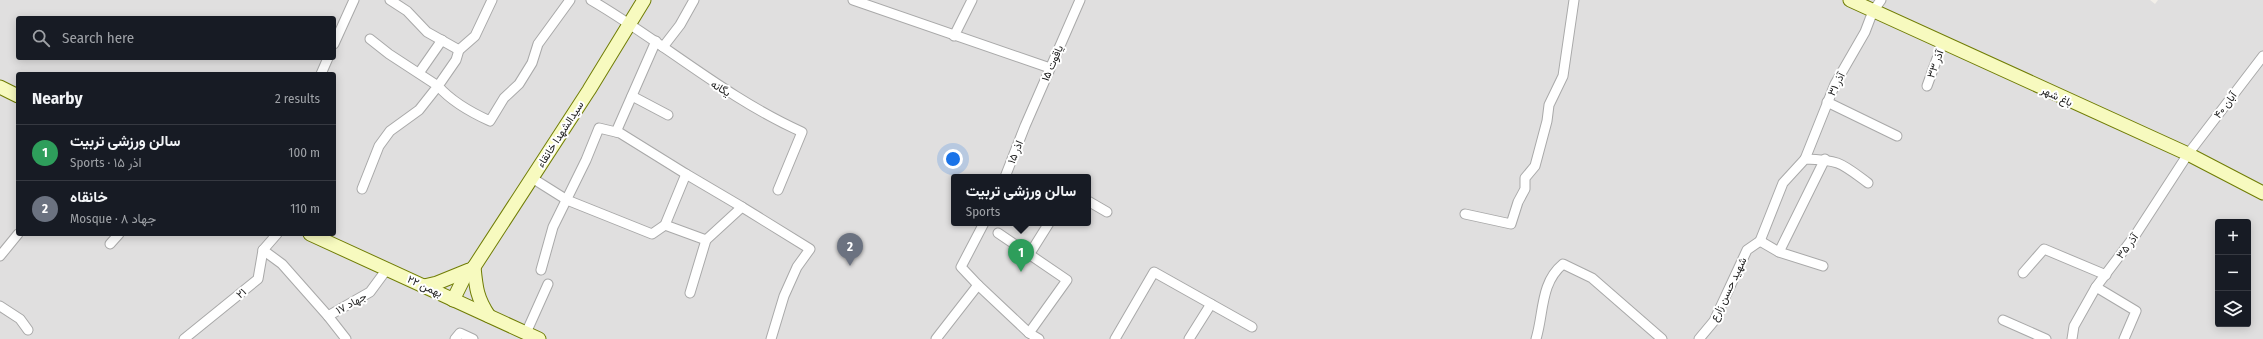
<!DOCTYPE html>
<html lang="en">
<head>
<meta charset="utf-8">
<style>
  body { margin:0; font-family:"Fira Sans Condensed",Vazirmatn,sans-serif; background:#20242c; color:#f1f3f6 }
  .controls { position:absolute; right:12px; bottom:12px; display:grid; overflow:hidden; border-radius:4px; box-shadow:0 2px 10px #0003 }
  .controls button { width:36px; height:36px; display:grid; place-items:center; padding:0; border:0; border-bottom:1px solid #363941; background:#171b24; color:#f1f3f6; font:20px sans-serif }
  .you { position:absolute; left:953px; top:159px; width:14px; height:14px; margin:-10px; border:3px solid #fff; border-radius:50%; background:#1a73e8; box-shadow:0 0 0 6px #1a73e833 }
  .badge { display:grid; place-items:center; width:26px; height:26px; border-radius:50%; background:#8c9099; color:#fff; font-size:13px; font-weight:700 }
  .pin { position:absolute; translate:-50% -33px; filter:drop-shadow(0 1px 2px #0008) }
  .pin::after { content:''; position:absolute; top:21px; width:14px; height:12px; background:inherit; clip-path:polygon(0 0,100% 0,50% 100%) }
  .popup { position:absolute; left:951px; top:174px; width:140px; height:52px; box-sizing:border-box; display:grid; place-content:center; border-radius:4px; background:#171b24; filter:drop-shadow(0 1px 3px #0005); font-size:13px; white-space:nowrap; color:#9ea1a6 }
  .popup b { font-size:15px; color:#f1f3f6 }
  .popup::after { content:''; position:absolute; left:50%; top:100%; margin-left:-8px; border:8px solid transparent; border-top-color:#171b24 }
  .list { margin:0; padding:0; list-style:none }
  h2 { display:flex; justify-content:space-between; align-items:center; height:52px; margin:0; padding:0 16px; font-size:17px }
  h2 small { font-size:13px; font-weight:400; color:#9ea1a6 }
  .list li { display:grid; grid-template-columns:26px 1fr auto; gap:12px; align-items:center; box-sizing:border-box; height:56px; padding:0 16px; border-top:1px solid #363941 }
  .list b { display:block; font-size:15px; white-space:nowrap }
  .list p { margin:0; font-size:13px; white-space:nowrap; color:#9ea1a6 }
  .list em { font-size:13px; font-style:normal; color:#9ea1a6 }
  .icon { flex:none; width:22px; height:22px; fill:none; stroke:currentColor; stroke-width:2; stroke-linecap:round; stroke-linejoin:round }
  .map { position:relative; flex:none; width:2263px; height:339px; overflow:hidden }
  .search { position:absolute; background:#171b24; box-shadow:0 2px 10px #0003; left:16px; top:16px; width:320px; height:44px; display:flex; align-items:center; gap:10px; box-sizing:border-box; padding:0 14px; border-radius:4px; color:#9ea1a6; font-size:15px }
  .panel { position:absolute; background:#171b24; box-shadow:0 2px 10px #0003; left:16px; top:72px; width:320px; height:164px; border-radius:4px }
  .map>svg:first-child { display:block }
  .residential { fill:#e0dfdf; fill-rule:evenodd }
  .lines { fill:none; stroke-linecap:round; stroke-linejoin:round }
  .minor-casing { stroke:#a9a9a9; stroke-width:11 }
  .secondary-casing { stroke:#707d05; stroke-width:15 }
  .minor { stroke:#fff; stroke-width:9 }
  .secondary { stroke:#f7fabf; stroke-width:13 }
  .labels { text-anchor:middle; stroke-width:4; stroke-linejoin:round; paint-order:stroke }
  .street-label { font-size:11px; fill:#222; stroke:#fff }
</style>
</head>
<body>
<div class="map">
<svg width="2263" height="339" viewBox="0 0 2263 339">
  <rect width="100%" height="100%" fill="#f2efe9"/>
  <path class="residential" d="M 0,0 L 2150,0 L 2155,4 L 2158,0 L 2263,0 L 2263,339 L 0,339 ZM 18,18 L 334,18 L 334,58 L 18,58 ZM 18,74 L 334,74 L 334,234 L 18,234 ZM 954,177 L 1088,177 L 1088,223 L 954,223 ZM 2218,222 L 2248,222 L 2248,324 L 2218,324 Z"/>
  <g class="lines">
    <defs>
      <g id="minor">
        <path d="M 390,0 L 407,11 L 427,32 L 459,50"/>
        <path d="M 492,0 L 475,36 L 459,50 L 456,60 L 438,86 C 452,102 470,112 490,121 L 504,98 L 519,84 L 532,63 L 538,44 L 570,0"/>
        <path d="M 591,0 C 663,42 726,98 802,132 L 778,190"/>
        <path d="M 853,0 L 1050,68"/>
        <path d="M 954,36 L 972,0"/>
        <path d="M 334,44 L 354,0"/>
        <path d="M 663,47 L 680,25 L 694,0"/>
        <path d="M 419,73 L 442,40"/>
        <path d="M 321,74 L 328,58"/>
        <path d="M 1927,86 L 1943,42"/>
        <path d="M 632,96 L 668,115"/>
        <path d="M 1827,102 L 1897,136"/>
        <path d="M 616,132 L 656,41"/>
        <path d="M 1805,159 L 1835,84 L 1865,32 L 1873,11 L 1881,0"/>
        <path d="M 1005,177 L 1025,126 L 1080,0"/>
        <path d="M 532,178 L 567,200 L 652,234 L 665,225 L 686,174 L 742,207"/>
        <path d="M 362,189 L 379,146 L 390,131 L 419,110 L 438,86 L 389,54 L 370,39"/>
        <path d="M 1088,201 L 1107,212"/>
        <path d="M 1465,214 L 1511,224 L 1518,202 L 1525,189 L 1525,178 L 1535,166 L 1547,121 L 1549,105 L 1563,76 L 1574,0"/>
        <path d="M 665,225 L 706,240"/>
        <path d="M 998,233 L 1067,280 L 1029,333 L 1039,339"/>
        <path d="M 1760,241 L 1783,183 L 1805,159 C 1840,160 1841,163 1868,183"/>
        <path d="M 1760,241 L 1779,252 L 1823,266"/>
        <path d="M 110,244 L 119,234"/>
        <path d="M 263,250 L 282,264 L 328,316 L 346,339"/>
        <path d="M 1779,252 L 1825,159"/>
        <path d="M 1029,255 L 1049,223"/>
        <path d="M 0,256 L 18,234"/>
        <path d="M 541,270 L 553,227 L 586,160 L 599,128 L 620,133 L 686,174"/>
        <path d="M 2023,273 L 2044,249 L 2106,275"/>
        <path d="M 978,285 L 961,267 L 984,223"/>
        <path d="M 2096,287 L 2136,311 L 2124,339"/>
        <path d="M 690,293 L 706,240 L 742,207 L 810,249 L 797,267 L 784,296 L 771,339"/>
        <path d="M 0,306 L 20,319 L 28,330"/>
        <path d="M 328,316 L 370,292 L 387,269"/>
        <path d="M 2003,320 L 2046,339"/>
        <path d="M 526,333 L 548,284"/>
        <path d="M 184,339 L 258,279 L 263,250 L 277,234"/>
        <path d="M 455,339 L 460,333 L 473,339"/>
        <path d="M 936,339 L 978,285 L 1029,333"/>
        <path d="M 1115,339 L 1154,272 L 1252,327"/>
        <path d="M 1189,339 L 1211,304"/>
        <path d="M 1536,339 C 1544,313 1540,283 1563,264 L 1592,278 L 1662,339"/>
        <path d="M 1699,339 L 1714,321 L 1747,250 L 1760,241"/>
        <path d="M 2072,339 L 2074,326 L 2096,287 L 2136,234 L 2188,154 L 2263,56"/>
      </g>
      <g id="secondary">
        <path d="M 1850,0 L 2188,154 L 2263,193"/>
        <path d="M 0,87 L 18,96"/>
        <path d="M 310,234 L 539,339"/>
        <path d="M 474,267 C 476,288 477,298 489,316"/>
        <path d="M 424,286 L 437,283 L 469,270"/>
        <path d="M 453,300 L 465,276 L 474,267 L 589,90 L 644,0"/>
      </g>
    </defs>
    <use href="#minor" class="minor-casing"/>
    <use href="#secondary" class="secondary-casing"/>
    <use href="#minor" class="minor"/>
    <use href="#secondary" class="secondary"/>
  </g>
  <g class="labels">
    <g class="street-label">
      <text transform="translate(1052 63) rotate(-66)" y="4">یاقوت ۱۵</text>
      <text transform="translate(1935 64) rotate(-70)" y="4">آذر ۳۳</text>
      <text transform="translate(1836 84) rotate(-63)" y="4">آذر ۳۱</text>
      <text transform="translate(721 88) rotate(32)" y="4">یگانه</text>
      <text transform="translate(2057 96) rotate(25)" y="4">باغ شهر</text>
      <text transform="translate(2225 105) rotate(-53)" y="4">آبان ۴۰</text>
      <text transform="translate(560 134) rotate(-57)" y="4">سیدالشهدا خانقاء</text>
      <text transform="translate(1015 152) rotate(-68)" y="4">اذر ۱۵</text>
      <text transform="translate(2127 246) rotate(-53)" y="4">آذر ۳۵</text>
      <text transform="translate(425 286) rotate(25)" y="4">۲۲ بهمن</text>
      <text transform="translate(1728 289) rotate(-64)" y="4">شهید حسن زارع</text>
      <text transform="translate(241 293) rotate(-39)" y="4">۲۱</text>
      <text transform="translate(351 303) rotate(-29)" y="4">جهاد ۱۷</text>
    </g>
  </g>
</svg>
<div class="controls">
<button>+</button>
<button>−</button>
<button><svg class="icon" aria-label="layers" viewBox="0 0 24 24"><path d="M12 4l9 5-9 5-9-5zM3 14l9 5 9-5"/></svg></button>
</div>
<div class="you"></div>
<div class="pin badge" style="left:1021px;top:272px;background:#2e9e5b">1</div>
<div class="popup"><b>سالن ورزشی تربیت</b>Sports</div>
<div class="pin badge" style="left:850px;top:266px;background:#6b7280">2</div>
<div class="search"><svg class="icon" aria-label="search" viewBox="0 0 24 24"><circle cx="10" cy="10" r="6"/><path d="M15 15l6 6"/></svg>Search here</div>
<section class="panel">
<h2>Nearby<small>2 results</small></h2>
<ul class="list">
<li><span class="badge" style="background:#2e9e5b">1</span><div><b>سالن ورزشی تربیت</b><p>Sports · اذر ۱۵</p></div><em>100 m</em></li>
<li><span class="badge" style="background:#6b7280">2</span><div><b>خانقاه</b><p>Mosque · جهاد ۸</p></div><em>110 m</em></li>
</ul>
</section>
</div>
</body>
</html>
